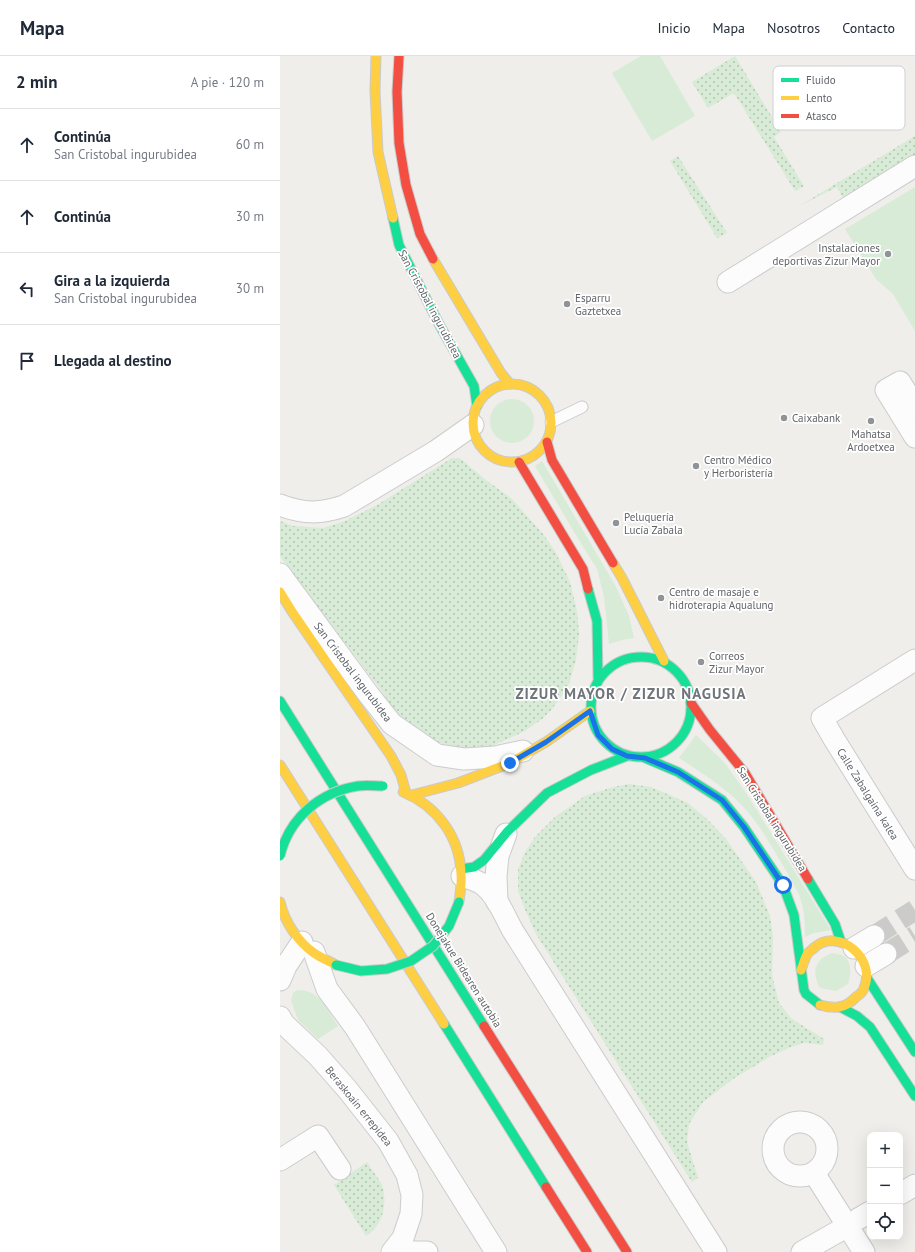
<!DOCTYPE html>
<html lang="es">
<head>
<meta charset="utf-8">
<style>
  body { margin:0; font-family:"PT Sans",sans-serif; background:#f2f2f3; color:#1f2937 }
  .controls { position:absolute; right:12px; bottom:12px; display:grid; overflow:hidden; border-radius:8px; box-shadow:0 4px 16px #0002 }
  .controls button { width:36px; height:36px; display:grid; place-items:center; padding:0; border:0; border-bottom:1px solid #e0e1e3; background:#fff; color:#1f2937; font:20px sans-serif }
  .stop { position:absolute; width:12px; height:12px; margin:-9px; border:3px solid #1a73e8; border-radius:50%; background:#fff }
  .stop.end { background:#1a73e8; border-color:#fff; box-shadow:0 1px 4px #0008 }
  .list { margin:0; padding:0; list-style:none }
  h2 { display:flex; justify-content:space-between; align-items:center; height:52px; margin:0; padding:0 16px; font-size:17px }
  h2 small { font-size:13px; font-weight:400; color:#747a83 }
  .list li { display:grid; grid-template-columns:26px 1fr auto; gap:12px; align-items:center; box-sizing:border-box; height:72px; padding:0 16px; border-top:1px solid #e0e1e3 }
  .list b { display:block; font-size:15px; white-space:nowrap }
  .list p { margin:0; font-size:13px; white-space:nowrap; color:#747a83 }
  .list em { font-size:13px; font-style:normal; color:#747a83 }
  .icon { flex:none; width:22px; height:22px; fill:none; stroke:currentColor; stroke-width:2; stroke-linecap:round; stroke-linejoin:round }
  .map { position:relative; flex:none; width:635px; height:1196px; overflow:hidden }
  header { display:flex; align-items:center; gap:24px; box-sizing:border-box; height:56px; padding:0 20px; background:#fff; border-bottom:1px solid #e0e1e3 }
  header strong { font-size:19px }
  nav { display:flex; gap:22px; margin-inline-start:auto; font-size:14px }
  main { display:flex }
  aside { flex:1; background:#fff }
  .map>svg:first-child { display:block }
  .grass { fill:url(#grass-dots) }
  .garden { fill:#d8ebd6 }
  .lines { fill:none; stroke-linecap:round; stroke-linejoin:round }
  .street-tunnel { stroke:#cbcbca; stroke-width:21; stroke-dasharray:21 10; stroke-linecap:butt }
  .lane-casing { stroke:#cbcccc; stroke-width:13 }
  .street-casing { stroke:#cbcccc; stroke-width:23 }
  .fast-casing { stroke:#cacacb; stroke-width:11 }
  .slow-casing { stroke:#cacacb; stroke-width:11 }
  .jam-casing { stroke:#cacacb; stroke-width:11 }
  .lane { stroke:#fdfcfc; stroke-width:11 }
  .street { stroke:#fdfcfc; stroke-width:21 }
  .fast { stroke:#16e098; stroke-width:9 }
  .slow { stroke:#ffcf43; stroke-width:9 }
  .jam { stroke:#f24e42; stroke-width:9 }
  .fast-bridge-casing { stroke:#cacacb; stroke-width:11; stroke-linecap:butt }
  .fast-bridge { stroke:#16e098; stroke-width:9 }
  .route { stroke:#1a73e8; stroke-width:5 }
  .poi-dot { fill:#919496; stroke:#fff; stroke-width:1.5 }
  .labels { text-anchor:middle; stroke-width:3.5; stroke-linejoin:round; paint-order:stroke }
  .poi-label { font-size:11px; fill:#5f6368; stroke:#fff; text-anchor:start }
  .street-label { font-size:11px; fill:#5f6368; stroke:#fff }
  .district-label { font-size:15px; font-weight:bold; letter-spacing:1px; fill:#70757a; stroke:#fff }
  .key { fill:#fff; stroke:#cfd0d2; stroke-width:1 }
  .key-label { font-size:11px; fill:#5f6368 }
</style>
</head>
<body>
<header>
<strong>Mapa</strong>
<nav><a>Inicio</a><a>Mapa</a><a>Nosotros</a><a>Contacto</a></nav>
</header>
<main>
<aside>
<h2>2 min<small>A pie · 120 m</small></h2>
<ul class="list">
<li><svg class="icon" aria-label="ahead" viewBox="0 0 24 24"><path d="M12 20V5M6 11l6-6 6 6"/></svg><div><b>Continúa</b><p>San Cristobal ingurubidea</p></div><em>60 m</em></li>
<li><svg class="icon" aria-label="ahead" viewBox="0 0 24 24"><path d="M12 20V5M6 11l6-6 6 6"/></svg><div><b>Continúa</b></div><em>30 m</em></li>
<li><svg class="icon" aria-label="left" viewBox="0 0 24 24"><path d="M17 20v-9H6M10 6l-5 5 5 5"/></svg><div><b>Gira a la izquierda</b><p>San Cristobal ingurubidea</p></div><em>30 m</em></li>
<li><svg class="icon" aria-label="arrive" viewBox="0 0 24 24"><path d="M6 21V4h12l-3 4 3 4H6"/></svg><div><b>Llegada al destino</b></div></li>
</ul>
</aside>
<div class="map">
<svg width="635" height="1196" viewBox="0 0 635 1196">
  <defs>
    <pattern id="grass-dots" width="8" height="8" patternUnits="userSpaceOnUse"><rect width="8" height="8" fill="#d8ebd6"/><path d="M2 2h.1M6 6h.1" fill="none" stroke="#b2c2b1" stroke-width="1.8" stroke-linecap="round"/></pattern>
  </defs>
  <rect width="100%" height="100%" fill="#efeeea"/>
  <g class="grass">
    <path d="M 455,0 L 501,76 L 494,81 L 524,130 L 515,135 L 454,37 L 428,52 L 412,26 Z"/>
    <path d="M 635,80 L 635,103 L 566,147 L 557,131 L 519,150 Z"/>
    <path d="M 398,100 L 447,177 L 437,182 L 390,105 Z"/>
    <path d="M 172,402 L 181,403 L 206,424 L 232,443 L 263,478 L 275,495 L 290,526 L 297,555 L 299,578 L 296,604 L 288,631 L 272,653 L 262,663 L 245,675 L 212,690 L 190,692 L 170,690 L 157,686 L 138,677 L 116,656 L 98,630 L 11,516 L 0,500 L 0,465 L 13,470 L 43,472 L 65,465 L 97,449 Z"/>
    <path d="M 349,728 L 371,731 L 408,747 L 428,764 L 446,783 L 476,826 L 490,860 L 493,880 L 492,919 L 499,947 L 512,963 L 544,983 L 543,989 L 524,987 L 511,991 L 491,1000 L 453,1023 L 423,1046 L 409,1068 L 407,1086 L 418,1122 L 412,1126 L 256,878 L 246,856 L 238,835 L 238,814 L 244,798 L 255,781 L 275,761 L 305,740 L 333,731 Z"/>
    <path d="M 87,1106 C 91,1113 97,1120 101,1127 C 107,1140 105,1161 95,1172 C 93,1175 89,1178 86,1180 L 54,1129 Z"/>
  </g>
  <g class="garden">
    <path d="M 361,0 L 380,0 L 415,60 L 372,85 L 332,17 Z"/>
    <path d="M 635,131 L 635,275 L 613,238 L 596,223 L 565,173 Z"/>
    <circle cx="232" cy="365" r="22"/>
    <path d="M 262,405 L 335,529 L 349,560 L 354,582 L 342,584 L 329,588 L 324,541 L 317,513 L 296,479 L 255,410 Z"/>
    <path d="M 416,679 L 445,707 L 470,743 L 551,874 L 534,877 L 525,881 C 525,870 525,859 522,848 C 520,838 513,828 508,818 C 492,791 476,760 451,739 C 435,725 417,714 399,702 Z"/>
    <path d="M 552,897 C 555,898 559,898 562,899 C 573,905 571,918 568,928 L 556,935 L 540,932 C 531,915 535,904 552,897 Z"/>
    <path d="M 17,934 C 40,934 47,953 58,970 L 38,983 L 18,964 L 11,944 L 13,937 Z"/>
  </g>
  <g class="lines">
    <g class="street-tunnel">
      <path d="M 594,880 L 635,854"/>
      <path d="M 606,898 L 635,880"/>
    </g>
    <defs>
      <path id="lane" d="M 271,366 L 302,351"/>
      <g id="street">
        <path d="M 448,226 L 635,110"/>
        <path d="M 635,350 L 620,326 L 606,334 L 635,381"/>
        <path d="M 0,449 C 24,458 40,458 64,450 L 156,395 L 193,369"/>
        <path d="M 0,518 L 89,639 L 112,668 L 157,699 L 184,703 L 215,701 L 243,695"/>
        <path d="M 635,604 L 542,662 L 554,683 L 635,813"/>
        <path d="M 182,820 C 188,822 196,824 202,828 C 217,839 224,859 233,875 L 436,1196"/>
        <path d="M 217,846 L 216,820 L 218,800 L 226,778"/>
        <path d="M 574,892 L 594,880"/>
        <path d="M 34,896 L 47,933 L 75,971 L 216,1196"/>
        <path d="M 586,910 L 606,898"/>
        <path d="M 0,924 L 6,910 L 22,886"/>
        <path d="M 0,961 L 4,968 L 38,1000 L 67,1033 L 108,1085 L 127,1119 L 132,1139 L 131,1158 L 123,1182 L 112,1196"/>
        <circle cx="520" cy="1093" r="27"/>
        <path d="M 0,1104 L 38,1080 L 60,1113"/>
        <path d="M 534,1117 L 584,1196"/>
        <path d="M 620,1138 L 635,1129"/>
        <path d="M 578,1163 L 590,1156"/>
        <path d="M 123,1196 L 147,1196"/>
        <path d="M 522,1196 L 559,1175"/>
      </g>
      <g id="fast">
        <path d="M 113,162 L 119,189 L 159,268 L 194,330 L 197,350"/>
        <path d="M 308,533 L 317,565 L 318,622"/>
        <circle cx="361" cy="651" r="50"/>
        <path d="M 0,645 L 204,970"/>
        <path d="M 365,702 L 398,716 L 442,744 L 464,771 L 503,829 L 514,859 L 524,934 L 526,938 L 540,949"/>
        <path d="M 181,813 L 194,811 L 204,804 L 227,776 L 267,737 L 311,714 L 347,700"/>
        <path d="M 528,823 L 555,868 L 561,886"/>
        <path d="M 587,922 L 635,996"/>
        <path d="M 560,951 L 577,960 L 590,971 L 635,1040"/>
        <path d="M 164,968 L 266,1131"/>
      </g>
      <g id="slow">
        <path d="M 96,0 L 95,35 L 98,96 L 113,162"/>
        <path d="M 153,203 L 221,317 L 230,328"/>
        <circle cx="232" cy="367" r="39"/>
        <path d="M 333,507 L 342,522 L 384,605"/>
        <path d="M 0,536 L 13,557 L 111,700 L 121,719 L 126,737"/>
        <path d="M 0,709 L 164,968"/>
        <path d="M 123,736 C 157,750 180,781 181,818 C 182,827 180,837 179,846"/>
        <path d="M 132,739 L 178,727 L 230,707 L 266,686 L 310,655"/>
        <path d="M 0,846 C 5,866 17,885 34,897 C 41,902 49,905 56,909"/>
        <path d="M 521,914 C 523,909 525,901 528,897 C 530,895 533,893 535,891 C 560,871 597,904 584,932 C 583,936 579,939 576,941 C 565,953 554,953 540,949"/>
      </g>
      <g id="jam">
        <path d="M 119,0 L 117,36 L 119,87 L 126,129 L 140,178 L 153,203"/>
        <path d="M 267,386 L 272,404 L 333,507"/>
        <path d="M 239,406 L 303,513 L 308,533"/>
        <path d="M 411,647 L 430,674 L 465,717 L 528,823"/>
        <path d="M 204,970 L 347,1196"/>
        <path d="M 266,1131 L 307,1196"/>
      </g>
    </defs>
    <use href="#lane" class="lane-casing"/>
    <use href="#street" class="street-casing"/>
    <use href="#fast" class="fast-casing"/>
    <use href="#slow" class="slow-casing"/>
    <use href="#jam" class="jam-casing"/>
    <use href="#lane" class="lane"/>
    <use href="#street" class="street"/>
    <use href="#fast" class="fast"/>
    <use href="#slow" class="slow"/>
    <use href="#jam" class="jam"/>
    <defs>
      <g id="fast-bridge">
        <path d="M 0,800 C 9,762 40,736 78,730 C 86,729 95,730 103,730"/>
        <path d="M 56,909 L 81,915 L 107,913 L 131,905 L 153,890 L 169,870 L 179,846"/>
      </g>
    </defs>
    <use href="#fast-bridge" class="fast-bridge-casing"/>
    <use href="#fast-bridge" class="fast-bridge"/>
  </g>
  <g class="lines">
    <path class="route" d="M 230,707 L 266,686 L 310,655 L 318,679 L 332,693 L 347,700 L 365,702 L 398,716 L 442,744 L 464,771 L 503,829"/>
  </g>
  <g class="poi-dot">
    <circle cx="608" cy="198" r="4"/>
    <circle cx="287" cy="248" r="4"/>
    <circle cx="504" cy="362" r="4"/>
    <circle cx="591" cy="365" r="4"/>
    <circle cx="416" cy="410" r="4"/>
    <circle cx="336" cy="467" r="4"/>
    <circle cx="381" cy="542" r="4"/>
    <circle cx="421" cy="606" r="4"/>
  </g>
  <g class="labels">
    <g class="poi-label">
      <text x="600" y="196" text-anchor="end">Instalaciones<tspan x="600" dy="13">deportivas Zizur Mayor</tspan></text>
      <text x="295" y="246">Esparru<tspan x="295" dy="13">Gaztetxea</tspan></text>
      <text x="512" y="366">Caixabank</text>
      <text x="591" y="382" text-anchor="middle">Mahatsa<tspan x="591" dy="13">Ardoetxea</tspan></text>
      <text x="424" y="408">Centro Médico<tspan x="424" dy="13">y Herboristería</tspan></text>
      <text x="344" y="465">Peluquería<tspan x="344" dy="13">Lucía Zabala</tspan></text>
      <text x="389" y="540">Centro de masaje e<tspan x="389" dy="13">hidroterapia Aqualung</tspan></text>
      <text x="429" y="604">Correos<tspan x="429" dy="13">Zizur Mayor</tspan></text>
    </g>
    <g class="street-label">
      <text transform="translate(150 248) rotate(62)" y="4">San Cristobal ingurubidea</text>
      <text transform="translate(73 616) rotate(53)" y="4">San Cristobal ingurubidea</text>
      <text transform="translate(588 738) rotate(58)" y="4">Calle Zabalgaina kalea</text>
      <text transform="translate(492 763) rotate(58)" y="4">San Cristobal ingurubidea</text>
      <text transform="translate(184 914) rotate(58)" y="4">Donejakue Bidearen autobia</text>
      <text transform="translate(79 1050) rotate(51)" y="4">Beraskoain errepidea</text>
    </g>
    <g class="district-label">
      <text x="351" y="643">ZIZUR MAYOR / ZIZUR NAGUSIA</text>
    </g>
  </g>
  <rect x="493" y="10" width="132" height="64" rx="6" class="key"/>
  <rect x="501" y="22" width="18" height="4" fill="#16e098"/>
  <rect x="501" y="40" width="18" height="4" fill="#ffcf43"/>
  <rect x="501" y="58" width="18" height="4" fill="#f24e42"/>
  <g class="key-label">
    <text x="526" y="28">Fluido</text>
    <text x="526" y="46">Lento</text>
    <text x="526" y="64">Atasco</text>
  </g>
</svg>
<div class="controls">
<button>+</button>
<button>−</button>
<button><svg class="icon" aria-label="locate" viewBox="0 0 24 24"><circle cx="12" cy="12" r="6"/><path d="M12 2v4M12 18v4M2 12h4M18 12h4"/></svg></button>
</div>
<div class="stop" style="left:503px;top:829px"></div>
<div class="stop end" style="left:230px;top:707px"></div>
</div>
</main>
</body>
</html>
